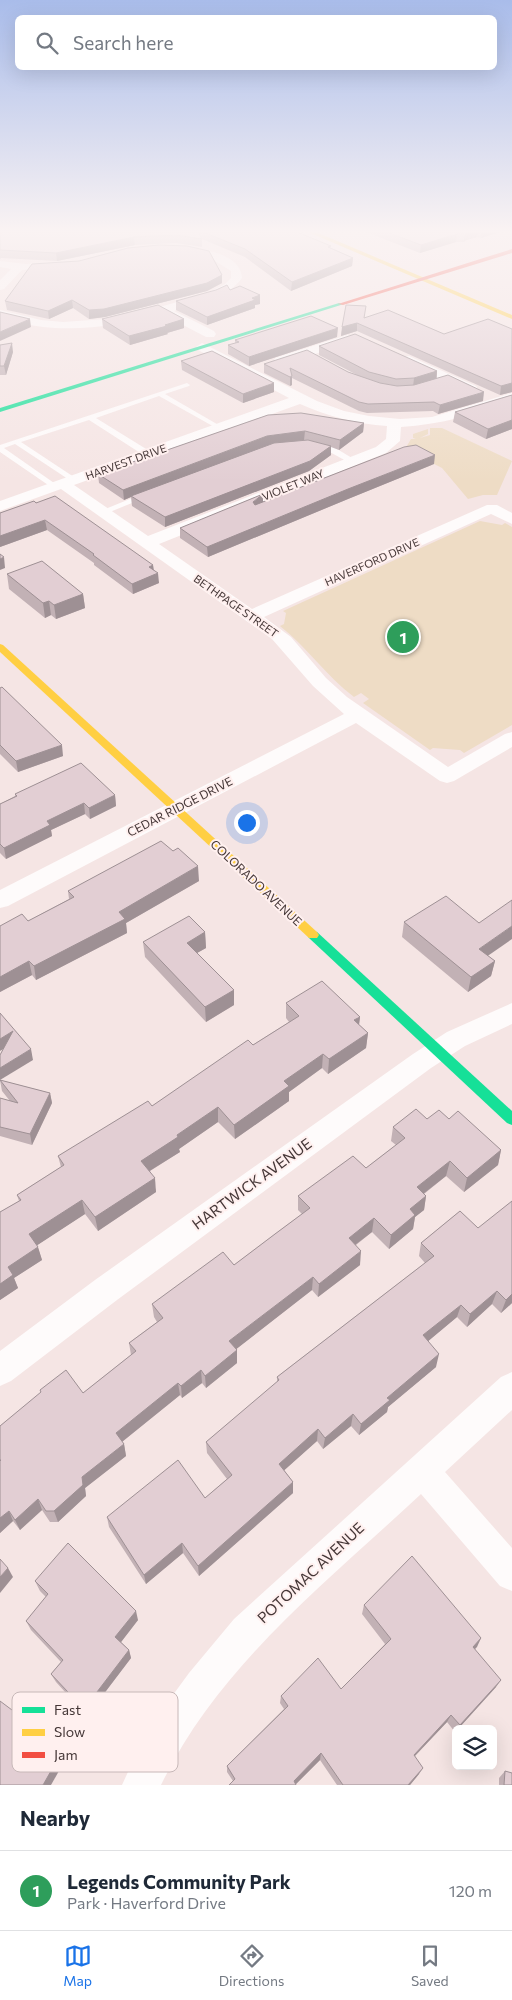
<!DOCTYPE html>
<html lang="en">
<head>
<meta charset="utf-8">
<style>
  body { margin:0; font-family:Commissioner,sans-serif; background:#f6f6f7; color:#1f2937 }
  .controls { position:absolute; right:15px; bottom:15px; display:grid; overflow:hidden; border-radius:8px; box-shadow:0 5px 20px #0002 }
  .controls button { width:45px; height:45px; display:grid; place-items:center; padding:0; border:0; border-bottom:1px solid #e0e1e3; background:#fff; color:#1f2937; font:25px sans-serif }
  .you { position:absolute; left:246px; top:822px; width:18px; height:18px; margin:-12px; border:4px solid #fff; border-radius:50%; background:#1a73e8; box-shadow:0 0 0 8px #1a73e833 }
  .badge { display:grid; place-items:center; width:32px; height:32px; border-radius:50%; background:#1a73e8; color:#fff; font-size:16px; font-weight:700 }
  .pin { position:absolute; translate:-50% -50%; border:2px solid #fff; box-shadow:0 1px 5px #0006 }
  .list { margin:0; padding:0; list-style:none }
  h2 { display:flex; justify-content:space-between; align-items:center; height:65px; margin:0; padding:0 20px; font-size:21px }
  h2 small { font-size:16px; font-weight:400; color:#747a83 }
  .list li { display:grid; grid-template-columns:32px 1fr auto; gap:15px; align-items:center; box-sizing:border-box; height:80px; padding:0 20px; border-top:1px solid #e0e1e3 }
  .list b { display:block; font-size:19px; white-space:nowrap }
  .list p { margin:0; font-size:16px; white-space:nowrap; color:#747a83 }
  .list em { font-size:16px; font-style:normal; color:#747a83 }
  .icon { flex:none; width:28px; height:28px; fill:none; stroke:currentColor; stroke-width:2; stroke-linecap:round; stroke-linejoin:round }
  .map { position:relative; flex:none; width:512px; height:1785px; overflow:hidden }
  .search { position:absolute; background:#fff; box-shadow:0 5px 20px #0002; left:15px; right:15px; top:15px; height:55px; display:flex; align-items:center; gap:12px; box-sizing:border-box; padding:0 18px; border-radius:8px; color:#747a83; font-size:19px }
  .sheet { height:145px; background:#fff }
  nav { display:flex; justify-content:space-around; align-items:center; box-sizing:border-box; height:70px; border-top:1px solid #e0e1e3; background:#fff; font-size:14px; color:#747a83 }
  nav a { display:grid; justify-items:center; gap:2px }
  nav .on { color:#1a73e8 }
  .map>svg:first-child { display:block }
  .green { fill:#eedcc5 }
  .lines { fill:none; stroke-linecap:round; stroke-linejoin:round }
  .lane { fill:#fefbfb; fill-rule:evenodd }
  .street { fill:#fefbfb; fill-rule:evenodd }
  .fast { fill:#16e098; fill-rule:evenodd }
  .slow { fill:#ffcf43; fill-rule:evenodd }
  .jam { fill:#f24e42; fill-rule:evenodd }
  .wall { fill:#c2b1b5 }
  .shaded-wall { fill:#9e9094 }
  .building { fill:#e2ced3; stroke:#9e9094 }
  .labels { text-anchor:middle; stroke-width:4; stroke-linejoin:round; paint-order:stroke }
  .far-street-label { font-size:11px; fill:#453737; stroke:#fff0ef }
  .street-label { font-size:12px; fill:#453737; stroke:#fff0ef }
  .near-street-label { font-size:15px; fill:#453737; stroke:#fff0ef }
  .key { fill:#fff0ef; stroke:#c7b8b8; stroke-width:1 }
  .key-label { font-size:14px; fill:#453737 }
</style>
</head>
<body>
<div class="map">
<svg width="512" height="1785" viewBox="0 0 512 1785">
  <rect width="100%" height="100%" fill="#f5e5e4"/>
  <g class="green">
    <path d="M 430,428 L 442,428 L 512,461 L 497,495 L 483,495 L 468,499 L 442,468 L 405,449 L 411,439 L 416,439 L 413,438 L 413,434 L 428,429 L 428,434 L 420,438 L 430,435 Z"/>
    <path d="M 480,521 L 502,525 L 505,523 L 512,527 L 512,725 L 464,753 L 460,750 L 433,748 L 430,750 L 363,703 L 369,699 L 361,693 L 354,697 C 326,676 307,647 280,626 L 284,624 L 286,613 L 283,611 Z"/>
  </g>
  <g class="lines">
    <g class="lane">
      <path d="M 187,383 L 190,385 L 189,386 L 165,394 L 222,427 L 222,429 L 218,429 L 159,396 L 96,418 L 151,452 L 151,456 L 145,456 L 89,420 L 21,442 L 77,479 L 78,481 L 74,483 L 15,444 L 4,448 L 57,485 L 58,487 L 54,489 L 0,452 L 0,445 Z"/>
      <path d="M 314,443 L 332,446 L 357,461 L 350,463 L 326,450 L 314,447 Z"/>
      <path d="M 142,494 L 149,496 L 105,514 L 98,512 Z"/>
    </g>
    <g class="street">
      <path d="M 181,246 C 201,249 241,253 242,278 C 227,299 198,303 174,311 L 214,331 L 216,334 L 214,337 L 206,337 L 162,314 C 107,329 55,335 0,318 L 0,310 L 41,320 L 63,322 L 106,319 L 146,311 L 208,293 L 225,284 L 231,278 L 231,271 L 215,261 L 177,251 L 176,249 Z"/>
      <path d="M 0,261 L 26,264 L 60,262 L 66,265 L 60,268 L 22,270 L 4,289 L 0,290 L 0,280 L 11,269 L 0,267 Z"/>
      <path d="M 347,335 L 351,336 L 353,339 L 351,342 L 285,364 L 275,364 L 274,361 L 275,358 Z"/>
      <path d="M 202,343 L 317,401 L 344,411 L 369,416 L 400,419 L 432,417 L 512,393 L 512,402 C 473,415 442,424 401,427 L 400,441 L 386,453 L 159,544 L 252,609 L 487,505 L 497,505 L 512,513 L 512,524 L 491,514 L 264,617 L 291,637 L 326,678 L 347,697 L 448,767 L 505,734 L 512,732 L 512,747 L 454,781 L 447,783 L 440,781 L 356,723 L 8,906 L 0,908 L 0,890 L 344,714 L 313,686 L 272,639 L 61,489 L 0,511 L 0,501 L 289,398 L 198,350 L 196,347 ZM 300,404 C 327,416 357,424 387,426 L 386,439 L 376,447 L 148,536 L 74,485 Z"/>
      <path d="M 409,356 L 476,386 L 478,389 L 471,393 L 466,392 L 404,363 L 403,360 L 404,357 Z"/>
      <path d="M 512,1003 L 512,1024 L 465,1046 L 431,1068 L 117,1300 L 11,1381 L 0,1386 L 0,1351 L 95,1280 L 413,1054 L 447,1032 Z"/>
      <path d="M 512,1372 L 512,1410 L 445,1472 L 512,1548 L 512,1591 L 500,1586 L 421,1494 C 327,1582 218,1666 161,1785 L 122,1785 L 138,1750 L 162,1710 L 189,1673 L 234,1619 L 501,1377 Z"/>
    </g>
    <g class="fast">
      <path d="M 339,303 L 344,304 L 0,412 L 0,408 Z"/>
      <path d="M 313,931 L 317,932 L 512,1111 L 512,1125 L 507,1123 L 309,938 L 307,935 L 309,932 Z"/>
    </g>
    <g class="slow">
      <path d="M 308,232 L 316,232 L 512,315 L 512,319 Z"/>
      <path d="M 0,644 L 3,645 L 317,932 L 319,935 L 317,938 L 309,938 L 0,652 Z"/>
    </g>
    <path class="jam" d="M 512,249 L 512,253 L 343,305 L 338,304 Z"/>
  </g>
  <g class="wall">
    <path d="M 0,232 L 297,232 L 353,258 L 352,266 L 291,291 L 245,257 L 202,239 L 202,247 L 176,243 L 135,245 L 57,261 L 1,258 L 0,259 Z"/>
    <path d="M 366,232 L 501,232 L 481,238 L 477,237 L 466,240 L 464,242 L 456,242 L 420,253 Z"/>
    <path d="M 222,275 L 222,283 L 207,291 L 105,317 L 89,319 L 73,308 L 49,319 L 7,310 L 5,301 Z"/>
    <path d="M 230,290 L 260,295 L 260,304 L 255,305 L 255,308 L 207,325 L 176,310 L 176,301 Z"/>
    <path d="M 346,305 L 365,318 L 444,334 L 512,329 L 512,392 L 500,395 L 357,331 L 341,336 Z"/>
    <path d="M 102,319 L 184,319 L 184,328 L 167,333 L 168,334 L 130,345 L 103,328 Z"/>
    <path d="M 337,337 L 249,366 L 228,354 L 228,345 L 235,343 L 235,340 Z"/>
    <path d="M 0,345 L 13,352 L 6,375 L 0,375 Z"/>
    <path d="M 319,346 L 437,371 L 437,379 L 483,401 L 438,414 L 433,411 L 367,413 L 359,411 L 292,378 L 292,385 L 290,386 L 264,373 L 264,364 L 348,372 L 357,375 L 319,355 Z"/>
    <path d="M 181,361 L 274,392 L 243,403 L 182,370 Z"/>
    <path d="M 512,395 L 512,429 L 486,439 L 453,422 L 455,412 Z"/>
    <path d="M 268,415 L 364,423 L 363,432 L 339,450 L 331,447 L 331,455 L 309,471 L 165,527 L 132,506 L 131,497 L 124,500 L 99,483 L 98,474 Z"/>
    <path d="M 434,464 L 348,499 L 208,557 L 180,538 L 180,528 L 263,502 Z"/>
    <path d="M 34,501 L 153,565 L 154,570 L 159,583 L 133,594 L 94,565 L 94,563 L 47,530 L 0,547 L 0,513 Z"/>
    <path d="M 7,574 L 83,594 L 85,608 L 56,619 L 51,615 L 45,618 L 9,589 Z"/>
    <path d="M 0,688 L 63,756 L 18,772 L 0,754 Z"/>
    <path d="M 15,794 L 115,795 L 116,806 L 90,819 L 85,814 L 51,830 L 52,836 L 6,859 L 0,853 L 0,804 L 15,796 Z"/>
    <path d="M 199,881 L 126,923 L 127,933 L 36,980 L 32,975 L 0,992 L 0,926 L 28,921 L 69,899 L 68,891 Z"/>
    <path d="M 404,922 L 488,956 L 495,961 L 491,976 L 468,992 L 402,937 Z"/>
    <path d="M 205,932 L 206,948 L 197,953 L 234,990 L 234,1005 L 206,1022 L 145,957 L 143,942 Z"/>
    <path d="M 286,1003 L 360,1017 L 359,1025 L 368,1033 L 366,1048 L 328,1074 L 322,1068 L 289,1092 L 289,1101 L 235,1139 L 218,1122 L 179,1149 L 180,1152 L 150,1171 L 156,1192 L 98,1231 L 85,1214 L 37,1245 L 42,1260 L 14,1278 L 18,1288 L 0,1300 L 0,1212 L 19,1201 L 17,1195 L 61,1167 L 58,1156 L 152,1106 L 253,1045 L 289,1022 L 286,1018 Z"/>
    <path d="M 0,1080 L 50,1093 L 52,1103 L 32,1145 L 0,1136 L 0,1098 L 10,1101 L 2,1091 Z"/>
    <path d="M 427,1119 L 449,1119 L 501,1150 L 498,1165 L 464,1192 L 446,1176 L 424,1194 L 426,1196 L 424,1210 L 415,1217 L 413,1229 L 389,1249 L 372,1232 L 356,1245 L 360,1265 L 318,1297 L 312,1290 L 236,1349 L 237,1350 L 237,1363 L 206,1388 L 202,1383 L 182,1398 L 180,1395 L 122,1442 L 124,1444 L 126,1456 L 85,1488 L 86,1496 L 58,1522 L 50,1522 L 42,1510 L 20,1530 L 13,1521 L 0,1533 L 0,1426 L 41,1393 L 40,1390 L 83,1393 L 131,1355 L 129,1343 L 157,1322 L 154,1317 L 152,1304 L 234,1265 L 302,1214 L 298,1210 L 298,1196 L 366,1168 L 396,1145 L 391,1141 L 393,1127 Z"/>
    <path d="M 460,1211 L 512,1303 L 501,1313 L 492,1304 L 467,1327 L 457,1317 L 428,1341 L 436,1367 L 388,1407 L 387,1412 L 359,1435 L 351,1426 L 323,1449 L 317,1441 L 284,1470 L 293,1482 L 293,1493 L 199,1576 L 183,1553 L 146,1584 L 109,1527 L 107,1517 L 205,1498 L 227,1479 L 207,1453 L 206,1442 L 277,1383 L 277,1377 L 425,1263 L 419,1256 L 421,1243 Z"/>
    <path d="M 35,1581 L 138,1620 L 121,1642 L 129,1650 L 131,1658 L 87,1716 L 56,1682 L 51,1674 L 61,1662 L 31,1630 L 26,1621 L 46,1597 L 40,1591 Z"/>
    <path d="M 364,1605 L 481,1638 L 475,1649 L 496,1687 L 458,1729 L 456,1729 L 455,1732 L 447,1722 L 415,1756 L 419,1774 L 410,1785 L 337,1785 L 320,1760 L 296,1784 L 233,1781 L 227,1772 L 227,1766 L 284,1709 L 280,1703 L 281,1696 L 341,1689 L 385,1644 L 362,1614 Z"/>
    <path d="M 505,1771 L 512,1785 L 499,1785 L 499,1778 Z"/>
  </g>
  <g class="shaded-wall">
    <path d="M 467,232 L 478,232 L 477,237 L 466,240 L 464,242 L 465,234 Z"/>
    <path d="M 482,232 L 501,232 L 481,238 Z"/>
    <path d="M 457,234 L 456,242 L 420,253 L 421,245 Z"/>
    <path d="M 134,237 L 135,245 L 57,261 L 56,253 Z"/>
    <path d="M 353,258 L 352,266 L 291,291 L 292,282 Z"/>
    <path d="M 222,275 L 222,283 L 207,291 L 105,317 L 89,319 L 89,310 Z"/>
    <path d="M 260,295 L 260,304 L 255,305 L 255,308 L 207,325 L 207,317 Z"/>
    <path d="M 72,300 L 73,308 L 49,319 L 48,311 Z"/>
    <path d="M 30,319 L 31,327 L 0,341 L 0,332 Z"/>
    <path d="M 184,319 L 184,328 L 167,333 L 168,334 L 130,345 L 129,336 Z"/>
    <path d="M 357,323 L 357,331 L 341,336 L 342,327 Z"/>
    <path d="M 338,328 L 337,337 L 249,366 L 249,357 Z"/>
    <path d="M 12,343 L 13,352 L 6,375 L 4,366 Z"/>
    <path d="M 437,371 L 436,380 L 413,387 L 414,378 Z"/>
    <path d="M 292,376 L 292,385 L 290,386 L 290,377 Z"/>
    <path d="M 274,383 L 274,392 L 243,403 L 243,394 Z"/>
    <path d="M 512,383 L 512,392 L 500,395 L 501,386 Z"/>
    <path d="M 484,392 L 483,401 L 438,414 L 440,405 Z"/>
    <path d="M 512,420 L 512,429 L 486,439 L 488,429 Z"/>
    <path d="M 364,423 L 363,432 L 339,450 L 340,440 Z"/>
    <path d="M 305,431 L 304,440 L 131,496 L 131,497 L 124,500 L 123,490 L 267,436 Z"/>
    <path d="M 331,446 L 331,455 L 309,471 L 165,527 L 165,517 Z"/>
    <path d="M 435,455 L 434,464 L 348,499 L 208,557 L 207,547 L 348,489 Z"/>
    <path d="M 263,494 L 263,504 L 253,511 L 253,502 Z"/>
    <path d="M 45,520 L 47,530 L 0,547 L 0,536 Z"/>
    <path d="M 4,557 L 5,568 L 0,570 L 0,559 Z"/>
    <path d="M 153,565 L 154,575 L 158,573 L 159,583 L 133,594 L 132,584 L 149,567 Z"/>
    <path d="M 83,594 L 85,608 L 56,619 L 54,605 Z"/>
    <path d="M 49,601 L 51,615 L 45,618 L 43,603 Z"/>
    <path d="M 62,745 L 63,756 L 18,772 L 16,761 Z"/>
    <path d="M 115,795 L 116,806 L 90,819 L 89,808 Z"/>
    <path d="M 84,803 L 85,814 L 51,830 L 52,836 L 6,859 L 4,848 L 47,821 Z"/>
    <path d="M 198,866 L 199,881 L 126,923 L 127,933 L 36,980 L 34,966 L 119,912 Z"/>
    <path d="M 512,926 L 512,939 L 476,964 L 479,949 Z"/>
    <path d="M 205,932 L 206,948 L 188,958 L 187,943 Z"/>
    <path d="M 29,961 L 32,975 L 0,992 L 0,977 Z"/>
    <path d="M 495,961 L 491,976 L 468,992 L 471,977 Z"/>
    <path d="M 234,990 L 234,1005 L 206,1022 L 205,1007 Z"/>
    <path d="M 360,1017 L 358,1032 L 354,1020 Z"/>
    <path d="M 13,1031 L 15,1042 L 0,1051 L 0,1039 Z"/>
    <path d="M 368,1033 L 366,1048 L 328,1074 L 329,1059 Z"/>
    <path d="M 31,1049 L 33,1060 L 0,1080 L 0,1068 Z"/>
    <path d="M 323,1054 L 322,1068 L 289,1092 L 289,1101 L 235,1139 L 234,1125 L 284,1081 Z"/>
    <path d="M 50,1093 L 52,1103 L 32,1145 L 30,1134 Z"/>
    <path d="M 218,1107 L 218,1122 L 179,1149 L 180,1152 L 143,1175 L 141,1161 L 177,1135 Z"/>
    <path d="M 501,1150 L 498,1165 L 464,1192 L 467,1178 Z"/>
    <path d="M 450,1161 L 446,1176 L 414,1201 L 417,1187 Z"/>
    <path d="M 155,1178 L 156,1192 L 98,1231 L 95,1217 Z"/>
    <path d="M 426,1196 L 424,1210 L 415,1217 L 413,1229 L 389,1249 L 391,1235 L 410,1209 Z"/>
    <path d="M 82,1200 L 85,1214 L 33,1248 L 29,1234 Z"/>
    <path d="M 374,1218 L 372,1232 L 347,1251 L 349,1238 Z"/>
    <path d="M 38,1247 L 42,1260 L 14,1278 L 18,1288 L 0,1300 L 0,1284 L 8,1267 Z"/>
    <path d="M 361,1251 L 360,1265 L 318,1297 L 319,1284 Z"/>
    <path d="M 313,1277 L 312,1290 L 230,1354 L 229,1341 Z"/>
    <path d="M 497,1291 L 492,1304 L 467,1327 L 470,1314 Z"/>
    <path d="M 512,1294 L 512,1303 L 501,1313 L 506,1300 Z"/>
    <path d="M 461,1305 L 457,1317 L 420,1348 L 423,1335 Z"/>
    <path d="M 237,1350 L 237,1363 L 206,1388 L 205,1376 Z"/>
    <path d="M 439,1354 L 436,1367 L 388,1407 L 387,1412 L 359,1435 L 361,1424 L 387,1398 Z"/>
    <path d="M 201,1370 L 202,1383 L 182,1398 L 181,1386 Z"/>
    <path d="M 178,1383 L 180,1395 L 118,1445 L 116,1433 Z"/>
    <path d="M 353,1414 L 351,1426 L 323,1449 L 325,1438 Z"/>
    <path d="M 318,1429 L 317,1441 L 279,1475 L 279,1464 Z"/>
    <path d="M 124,1444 L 126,1456 L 85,1488 L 86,1496 L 58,1522 L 54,1511 L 82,1477 Z"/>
    <path d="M 293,1482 L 293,1493 L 199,1576 L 198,1566 Z"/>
    <path d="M 38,1499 L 42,1510 L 20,1530 L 15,1520 Z"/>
    <path d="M 9,1511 L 13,1521 L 0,1533 L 0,1518 Z"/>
    <path d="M 182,1543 L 183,1553 L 146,1584 L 144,1575 Z"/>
    <path d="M 8,1568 L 13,1577 L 0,1593 L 0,1577 Z"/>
    <path d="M 136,1611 L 138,1620 L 118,1646 L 115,1637 Z"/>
    <path d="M 481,1638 L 477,1647 L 469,1655 L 473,1647 Z"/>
    <path d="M 129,1650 L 131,1658 L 87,1716 L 84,1709 Z"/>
    <path d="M 501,1680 L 496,1687 L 458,1729 L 457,1729 L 460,1725 Z"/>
    <path d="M 451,1715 L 447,1722 L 410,1761 L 414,1755 Z"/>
    <path d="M 72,1728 L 76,1735 L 76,1741 L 51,1785 L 43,1785 Z"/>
    <path d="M 321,1753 L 320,1760 L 295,1785 L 294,1781 Z"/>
    <path d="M 423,1768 L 419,1774 L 410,1785 L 408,1785 Z"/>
  </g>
  <g class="building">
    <path d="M 0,232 L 198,232 L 202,239 L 176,235 L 134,237 L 56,253 L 0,250 Z"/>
    <path d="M 203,232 L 297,232 L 331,246 L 328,247 L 353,258 L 292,282 L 245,249 Z"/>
    <path d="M 387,232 L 467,232 L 465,234 L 457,234 L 421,245 Z"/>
    <path d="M 159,245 L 187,246 L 209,251 L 222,275 L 207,283 L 104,309 L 89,310 L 72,300 L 48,311 L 5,301 L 32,264 L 79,261 L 128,248 Z"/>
    <path d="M 227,285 L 230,290 L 240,286 L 260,295 L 252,298 L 255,300 L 207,317 L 176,301 L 216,290 Z"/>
    <path d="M 158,305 L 184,319 L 165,325 L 167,326 L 129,336 L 102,319 Z"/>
    <path d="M 346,305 L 366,306 L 364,318 L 388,310 L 444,334 L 488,319 L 512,329 L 512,383 L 501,386 L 357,323 L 342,327 Z"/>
    <path d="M 0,312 L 30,319 L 0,332 Z"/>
    <path d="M 311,316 L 338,328 L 249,357 L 228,345 L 239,342 L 235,340 Z"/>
    <path d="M 355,334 L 437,371 L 414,378 L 396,379 L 369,372 L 319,346 Z"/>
    <path d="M 12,343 L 4,366 L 0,366 L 0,345 Z"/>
    <path d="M 307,350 L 348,372 L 380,383 L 397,386 L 414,385 L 448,375 L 484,392 L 440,405 L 434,402 L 368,404 L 359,402 L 290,368 L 292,376 L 290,377 L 264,364 Z"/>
    <path d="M 212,351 L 274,383 L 243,394 L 181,361 Z"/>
    <path d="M 512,395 L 512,420 L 488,429 L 455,412 Z"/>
    <path d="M 301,413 L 364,423 L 340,440 L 305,431 L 267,436 L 123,490 L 98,474 L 268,415 Z"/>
    <path d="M 308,440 L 331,446 L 310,461 L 165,517 L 131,496 L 274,443 Z"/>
    <path d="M 416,445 L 435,455 L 348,489 L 207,547 L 180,528 L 263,494 L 253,502 L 255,505 L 404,447 Z"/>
    <path d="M 55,496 L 153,565 L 149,567 L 158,573 L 132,584 L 93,555 L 94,554 L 45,520 L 0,536 L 0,513 L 34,501 L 36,503 Z"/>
    <path d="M 0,554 L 4,557 L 0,559 Z"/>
    <path d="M 42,561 L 83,594 L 54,605 L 49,601 L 43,603 L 7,574 Z"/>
    <path d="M 2,687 L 62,745 L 16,761 L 0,745 L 0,688 Z"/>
    <path d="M 81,763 L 115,795 L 89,808 L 84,803 L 47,821 L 50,825 L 4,848 L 0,844 L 0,804 L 17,796 L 15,794 Z"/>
    <path d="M 161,841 L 173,851 L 178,848 L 198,866 L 119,912 L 125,919 L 34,966 L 29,961 L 0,977 L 0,926 L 22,914 L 28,921 L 74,897 L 68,891 Z"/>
    <path d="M 446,896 L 479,923 L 512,900 L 512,926 L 479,949 L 495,961 L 471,977 L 404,922 Z"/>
    <path d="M 189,916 L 205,932 L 187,943 L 234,990 L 205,1007 L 143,942 Z"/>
    <path d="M 322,981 L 360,1017 L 354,1020 L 368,1033 L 329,1059 L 323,1054 L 284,1081 L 289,1086 L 234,1125 L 218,1107 L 177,1135 L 178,1137 L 141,1161 L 155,1178 L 95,1217 L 82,1200 L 29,1234 L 38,1247 L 8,1267 L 13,1275 L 0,1284 L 0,1212 L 21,1200 L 17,1195 L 64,1165 L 58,1156 L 148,1101 L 152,1106 L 248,1040 L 253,1045 L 299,1016 L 286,1003 Z"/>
    <path d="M 0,1013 L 31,1049 L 0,1068 L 0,1055 L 13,1031 L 0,1039 Z"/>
    <path d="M 0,1080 L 50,1093 L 30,1134 L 0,1127 L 0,1098 L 18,1103 Z"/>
    <path d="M 416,1109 L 427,1119 L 439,1110 L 449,1119 L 458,1111 L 501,1150 L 467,1178 L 450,1161 L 417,1187 L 426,1196 L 410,1209 L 415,1215 L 391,1235 L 374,1218 L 349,1238 L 361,1251 L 319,1284 L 313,1277 L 229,1341 L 237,1350 L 205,1376 L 201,1370 L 181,1386 L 178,1383 L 116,1433 L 124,1444 L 82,1477 L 83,1485 L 54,1511 L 46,1511 L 38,1499 L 15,1520 L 9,1511 L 0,1518 L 0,1461 L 1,1460 L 0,1460 L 0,1426 L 41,1392 L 40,1390 L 66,1370 L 83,1393 L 136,1351 L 129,1343 L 163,1318 L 152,1304 L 223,1252 L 234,1265 L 275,1234 L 310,1208 L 298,1196 L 353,1156 L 366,1168 L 405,1138 L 393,1127 Z"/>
    <path d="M 512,1201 L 512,1294 L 506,1300 L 497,1291 L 470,1314 L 461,1305 L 423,1335 L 439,1354 L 387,1398 L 390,1400 L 361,1424 L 353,1414 L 325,1438 L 318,1429 L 279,1464 L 293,1482 L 198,1566 L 182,1543 L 144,1575 L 107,1517 L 178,1460 L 205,1498 L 232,1475 L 206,1442 L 279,1380 L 277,1377 L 434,1256 L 421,1243 L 460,1211 L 478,1228 Z"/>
    <path d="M 68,1543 L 136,1611 L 115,1637 L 129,1650 L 84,1709 L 51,1674 L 63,1660 L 26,1621 L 48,1594 L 35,1581 Z"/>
    <path d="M 412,1556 L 481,1638 L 473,1647 L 501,1680 L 460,1725 L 451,1715 L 414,1755 L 423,1768 L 408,1785 L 343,1785 L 321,1753 L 294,1781 L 296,1785 L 229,1785 L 235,1779 L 227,1766 L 288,1706 L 281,1696 L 318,1658 L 341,1689 L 391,1639 L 364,1605 Z"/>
    <path d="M 0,1559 L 8,1568 L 0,1577 Z"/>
    <path d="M 0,1701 L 28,1722 L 39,1703 L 72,1728 L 72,1734 L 43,1785 L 0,1785 Z"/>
    <path d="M 505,1771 L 512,1773 L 512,1785 L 504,1785 Z"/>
  </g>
  <linearGradient id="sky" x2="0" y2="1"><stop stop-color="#a9bcea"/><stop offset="0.48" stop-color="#faf3f3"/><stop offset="1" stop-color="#faf3f3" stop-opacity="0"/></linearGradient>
  <rect width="512" height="482" fill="url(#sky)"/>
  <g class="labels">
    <g class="far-street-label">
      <text transform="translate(126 462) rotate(-20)" y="4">HARVEST DRIVE</text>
      <text transform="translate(293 485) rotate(-22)" y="4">VIOLET WAY</text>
      <text transform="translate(372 562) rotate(-24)" y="4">HAVERFORD DRIVE</text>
      <text transform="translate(236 606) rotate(35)" y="4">BETHPAGE STREET</text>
    </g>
    <g class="street-label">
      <text transform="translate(180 807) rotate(-27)" y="4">CEDAR RIDGE DRIVE</text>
      <text transform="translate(256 883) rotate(43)" y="4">COLORADO AVENUE</text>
    </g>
    <g class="near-street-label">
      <text transform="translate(252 1184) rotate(-36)" y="5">HARTWICK AVENUE</text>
      <text transform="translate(311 1573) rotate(-43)" y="5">POTOMAC AVENUE</text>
    </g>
  </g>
  <rect x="12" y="1692" width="166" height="80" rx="8" class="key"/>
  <rect x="22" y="1707" width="23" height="6" fill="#16e098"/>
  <rect x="22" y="1729" width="23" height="7" fill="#ffcf43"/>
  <rect x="22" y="1752" width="23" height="6" fill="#f24e42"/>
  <g class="key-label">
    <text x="54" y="1715">Fast</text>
    <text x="54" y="1737">Slow</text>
    <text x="54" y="1760">Jam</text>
  </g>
</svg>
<div class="controls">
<button><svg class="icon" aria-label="layers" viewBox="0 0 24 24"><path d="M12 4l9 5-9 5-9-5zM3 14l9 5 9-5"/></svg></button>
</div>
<div class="you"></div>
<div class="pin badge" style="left:403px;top:637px;background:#2e9e5b">1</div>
<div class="search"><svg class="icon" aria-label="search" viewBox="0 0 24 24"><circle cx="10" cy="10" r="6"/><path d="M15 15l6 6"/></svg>Search here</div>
</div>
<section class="sheet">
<h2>Nearby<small></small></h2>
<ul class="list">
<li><span class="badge" style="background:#2e9e5b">1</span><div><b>Legends Community Park</b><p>Park · Haverford Drive</p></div><em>120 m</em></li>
</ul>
</section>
<nav>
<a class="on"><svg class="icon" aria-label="map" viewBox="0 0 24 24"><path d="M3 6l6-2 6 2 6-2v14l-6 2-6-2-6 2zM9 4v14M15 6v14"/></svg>Map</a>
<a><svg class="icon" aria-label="directions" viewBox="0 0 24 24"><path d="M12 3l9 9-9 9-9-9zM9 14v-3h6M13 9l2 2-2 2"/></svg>Directions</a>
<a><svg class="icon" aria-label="saved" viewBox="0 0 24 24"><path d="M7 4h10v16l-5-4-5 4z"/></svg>Saved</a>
</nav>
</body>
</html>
